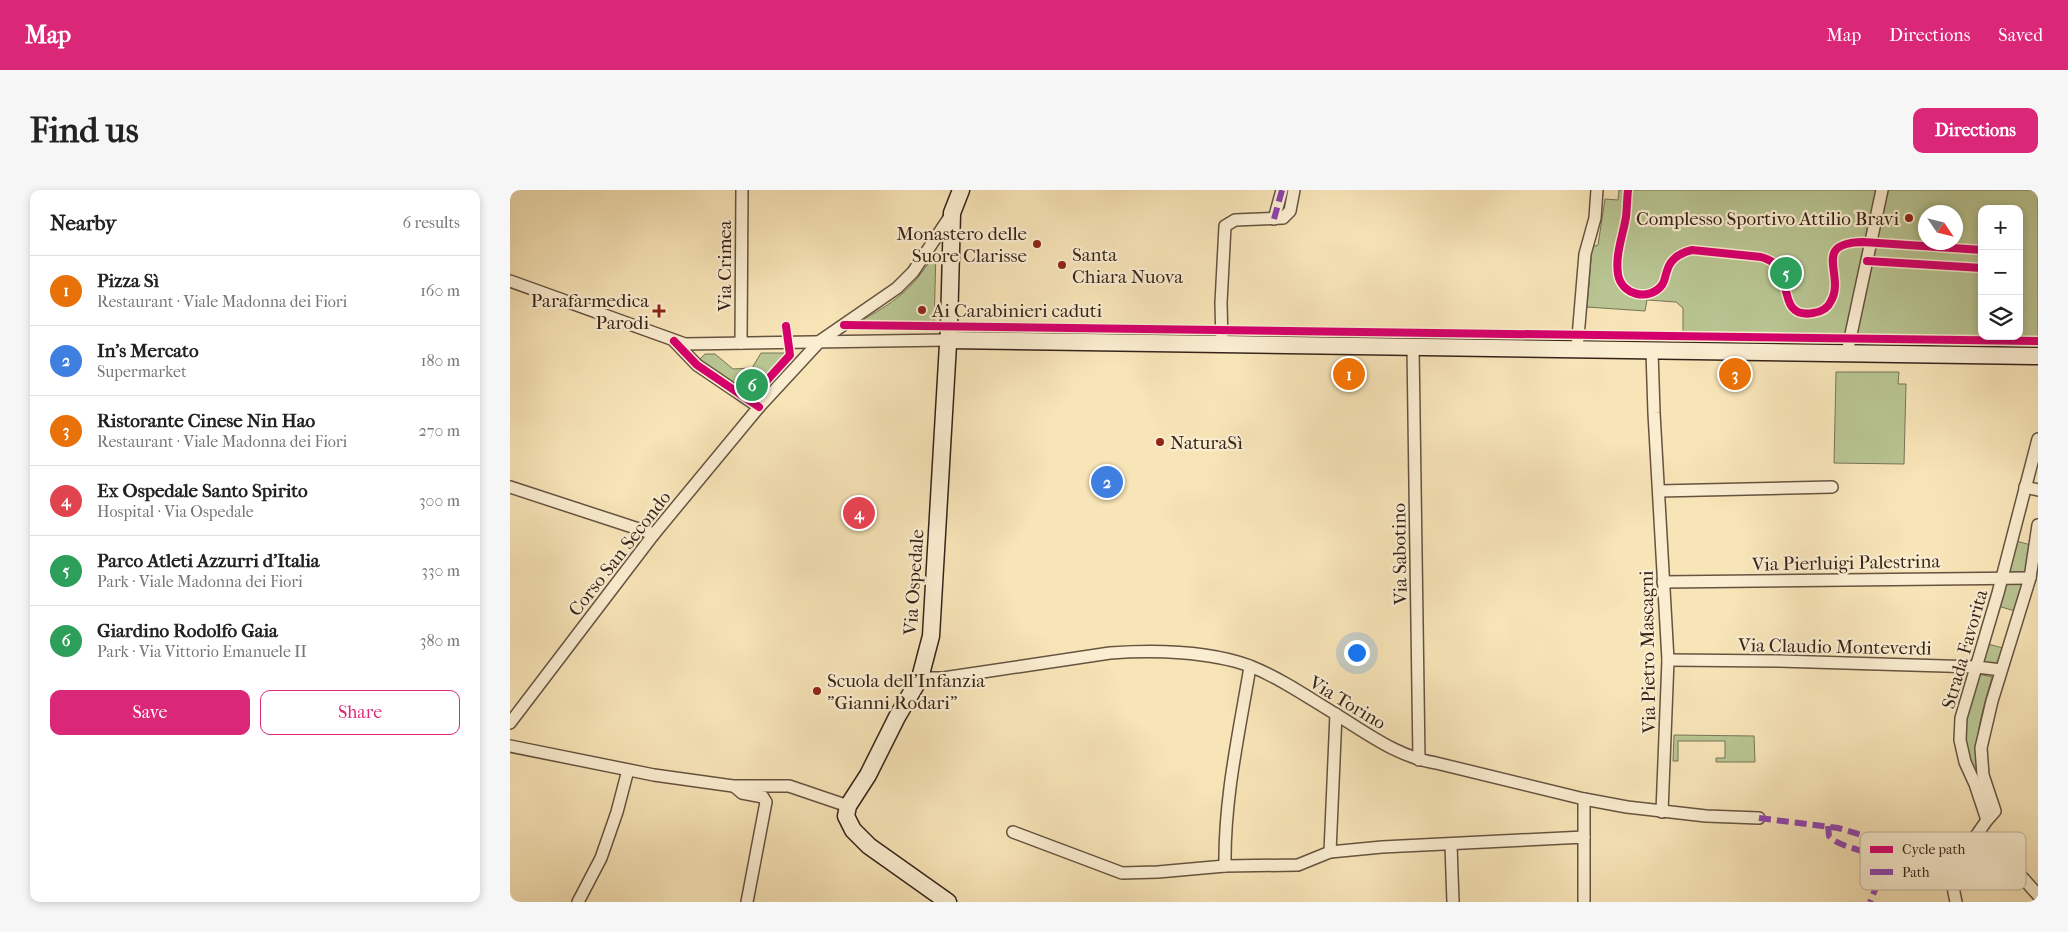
<!DOCTYPE html>
<html lang="en">
<head>
<meta charset="utf-8">
<style>
  body { margin:0; font-family:"IM FELL French Canon",serif; background:#f6f6f6; color:#222 }
  .controls { position:absolute; right:15px; top:15px; display:grid; overflow:hidden; border-radius:10px; box-shadow:0 2px 8px #0003 }
  .controls button { width:45px; height:45px; display:grid; place-items:center; padding:0; border:0; border-bottom:1px solid #e0e0e0; background:#fff; color:#222; font:25px sans-serif }
  .compass { position:absolute; left:1408px; top:15px; width:45px; height:45px; border-radius:50%; background:#fff; box-shadow:0 2px 8px #0003; rotate:125deg }
  .you { position:absolute; left:846px; top:462px; width:18px; height:18px; margin:-12px; border:4px solid #fff; border-radius:50%; background:#1a73e8; box-shadow:0 0 0 8px #1a73e833 }
  .badge { display:grid; place-items:center; width:32px; height:32px; border-radius:50%; background:#db2777; color:#fff; font-size:16px; font-weight:700 }
  .pin { position:absolute; translate:-50% -50%; border:2px solid #fff; box-shadow:0 1px 5px #0006 }
  .list { margin:0; padding:0; list-style:none }
  h2 { display:flex; justify-content:space-between; align-items:center; height:65px; margin:0; padding:0 20px; font-size:21px }
  h2 small { font-size:16px; font-weight:400; color:#767676 }
  .list li { display:grid; grid-template-columns:32px 1fr auto; gap:15px; align-items:center; box-sizing:border-box; height:70px; padding:0 20px; border-top:1px solid #e0e0e0 }
  .list b { display:block; font-size:19px; white-space:nowrap }
  .list p { margin:0; font-size:16px; white-space:nowrap; color:#767676 }
  .list em { font-size:16px; font-style:normal; color:#767676 }
  .actions { display:flex; gap:10px; padding:15px 20px }
  .actions a { flex:1; padding:11px 0; border:1px solid #db2777; border-radius:10px; text-align:center; font-size:18px; color:#db2777 }
  .actions .main { background:#db2777; color:#fff }
  .icon { flex:none; width:28px; height:28px; fill:none; stroke:currentColor; stroke-width:2; stroke-linecap:round; stroke-linejoin:round }
  .map { position:relative; flex:none; width:1528px; height:712px; overflow:hidden; border-radius:10px }
  header { display:flex; align-items:center; gap:30px; box-sizing:border-box; height:70px; padding:0 25px; background:#db2777; color:#fff }
  header strong { font-size:24px }
  nav { display:flex; gap:28px; margin-inline-start:auto; font-size:18px }
  .intro { display:flex; align-items:center; justify-content:space-between; box-sizing:border-box; height:120px; padding:0 30px }
  h1 { margin:0; font-size:35px }
  .button { padding:12px 22px; border-radius:10px; background:#db2777; color:#fff; font-size:18px; font-weight:700 }
  main { display:flex; gap:30px; padding:0 30px }
  aside { flex:1; background:#fff; border-radius:10px; box-shadow:0 2px 8px #0003 }
  .map>svg:first-child { display:block }
  .green { fill:#b8c592; stroke:#777456; fill-rule:evenodd }
  .lines { fill:none; stroke-linecap:round; stroke-linejoin:round }
  .street-casing { stroke:#665340; stroke-width:14 }
  .secondary-casing { stroke:#362319; stroke-width:19 }
  .street { stroke:#faedd0; stroke-width:11 }
  .secondary { stroke:#faedd0; stroke-width:16 }
  .quiet { stroke:#8e44ad; stroke-width:6; stroke-dasharray:12 6; stroke-linecap:butt }
  .cycleway-casing { stroke:#faedd0; stroke-width:11 }
  .cycleway { stroke:#d6006c; stroke-width:8 }
  .poi-dot { fill:#8f2418; stroke:#faedd0; stroke-width:2 }
  .labels { text-anchor:middle; stroke-width:4.5; stroke-linejoin:round; paint-order:stroke }
  .poi-label { font-size:19px; fill:#362319; stroke:#faedd0; text-anchor:start }
  .street-label { font-size:19px; fill:#362319; stroke:#faedd0 }
  .key { fill:#faedd0; stroke:#bfb099; stroke-width:1 }
  .key-label { font-size:14px; fill:#362319 }
</style>
</head>
<body>
<header>
<strong>Map</strong>
<nav><a>Map</a><a>Directions</a><a>Saved</a></nav>
</header>
<div class="intro"><h1>Find us</h1><a class="button">Directions</a></div>
<main>
<aside>
<h2>Nearby<small>6 results</small></h2>
<ul class="list">
<li><span class="badge" style="background:#e8710a">1</span><div><b>Pizza Sì</b><p>Restaurant · Viale Madonna dei Fiori</p></div><em>160 m</em></li>
<li><span class="badge" style="background:#3f7fe0">2</span><div><b>In's Mercato</b><p>Supermarket</p></div><em>180 m</em></li>
<li><span class="badge" style="background:#e8710a">3</span><div><b>Ristorante Cinese Nin Hao</b><p>Restaurant · Viale Madonna dei Fiori</p></div><em>270 m</em></li>
<li><span class="badge" style="background:#e0444e">4</span><div><b>Ex Ospedale Santo Spirito</b><p>Hospital · Via Ospedale</p></div><em>300 m</em></li>
<li><span class="badge" style="background:#2e9e5b">5</span><div><b>Parco Atleti Azzurri d'Italia</b><p>Park · Viale Madonna dei Fiori</p></div><em>330 m</em></li>
<li><span class="badge" style="background:#2e9e5b">6</span><div><b>Giardino Rodolfo Gaia</b><p>Park · Via Vittorio Emanuele II</p></div><em>380 m</em></li>
</ul>
<div class="actions"><a class="main">Save</a><a>Share</a></div>
</aside>
<div class="map">
<svg width="1528" height="712" viewBox="0 0 1528 712">
  <rect width="100%" height="100%" fill="#f7e4b7"/>
  <filter id="stains"><feTurbulence type="fractalNoise" baseFrequency=".004" numOctaves="4"/><feColorMatrix values="0 0 0 0 .2 0 0 0 0 .09 0 0 0 0 .02 0 0 0 .5 -.17"/></filter>
  <radialGradient id="worn" r=".72"><stop offset=".6" stop-color="#630" stop-opacity="0"/><stop offset="1" stop-color="#630" stop-opacity=".3"/></radialGradient>
  <g class="green">
    <path d="M 1109,0 L 1528,0 L 1528,151 L 1173,145 L 1173,118 L 1166,112 L 1137,110 L 1135,121 L 1077,117 L 1082,57 L 1088,55 L 1095,9 L 1108,10 ZM 1472,19 L 1509,19 L 1509,146 L 1472,146 ZM 1416,22 L 1446,22 L 1446,52 L 1416,52 Z"/>
    <path d="M 426,61 L 424,137 L 354,135 L 354,129 C 390,109 405,96 426,61 Z"/>
    <path d="M 251,163 L 275,163 L 277,171 L 247,211 L 192,173 L 190,169 L 195,164 L 205,164 L 223,179 L 242,178 Z"/>
    <path d="M 1326,182 L 1389,182 L 1388,194 L 1396,194 L 1394,274 L 1324,273 Z"/>
    <path d="M 1506,351 L 1521,355 L 1515,382 L 1498,382 Z"/>
    <path d="M 1513,393 L 1505,421 L 1488,416 L 1494,394 Z"/>
    <path d="M 1478,454 L 1493,458 L 1488,475 L 1472,474 Z"/>
    <path d="M 1469,484 L 1482,487 C 1473,520 1460,555 1471,588 L 1469,590 L 1459,569 L 1454,538 Z"/>
    <path d="M 1164,545 L 1244,546 L 1245,572 L 1206,572 L 1206,568 L 1215,568 L 1215,551 L 1168,551 L 1168,571 L 1163,571 Z"/>
  </g>
  <g class="lines">
    <defs>
      <g id="street">
        <path d="M 764,29 L 772,0"/>
        <path d="M 0,91 L 175,154 L 438,150"/>
        <path d="M 164,151 L 187,175 L 249,217"/>
        <path d="M 231,153 L 232,0"/>
        <path d="M 712,154 L 711,113 L 715,36 L 725,30 L 773,28 L 780,21 L 784,0"/>
        <path d="M 903,157 L 909,570"/>
        <path d="M 1067,159 L 1075,64 L 1085,28 L 1087,0"/>
        <path d="M 1142,161 L 1144,223 L 1158,470 L 1152,622"/>
        <path d="M 1337,163 L 1372,0"/>
        <path d="M 0,297 L 144,344"/>
        <path d="M 1515,297 L 1528,300"/>
        <path d="M 1149,301 L 1322,297"/>
        <path d="M 1528,335 L 1520,388 L 1482,511 L 1471,558 L 1473,585 L 1485,621 L 1477,630 L 1466,646 L 1493,666 L 1528,705"/>
        <path d="M 1153,392 L 1520,388"/>
        <path d="M 1158,470 L 1269,471 L 1467,477 L 1491,480"/>
        <path d="M 410,488 L 433,488 L 600,463 C 643,460 699,461 740,476 C 770,488 799,508 827,525 C 858,544 888,567 926,573 L 1074,609 L 1117,617 L 1196,626 L 1249,628"/>
        <path d="M 0,533 L 144,344 L 249,217 L 310,151 L 387,98 L 403,82 L 441,25"/>
        <path d="M 0,556 L 144,585 L 223,596 L 279,596 L 338,616"/>
        <path d="M 225,597 L 232,603 L 253,607 L 256,612 L 237,712"/>
        <path d="M 1477,630 L 1465,594 L 1455,572 L 1450,550 L 1451,528 L 1488,403 L 1528,249"/>
        <path d="M 503,642 L 612,683 L 648,682 L 715,676 L 788,675 L 820,662 L 872,657 L 1074,647 L 1074,712"/>
        <path d="M 1074,647 L 1074,609"/>
        <path d="M 941,655 L 943,712"/>
        <path d="M 820,662 L 826,524"/>
        <path d="M 715,676 C 714,609 729,543 740,477"/>
        <path d="M 68,712 L 91,668 L 107,622 L 118,580"/>
        <path d="M 1446,712 L 1437,668 L 1466,646"/>
      </g>
      <g id="secondary">
        <path d="M 438,150 L 1528,166"/>
        <path d="M 438,712 L 359,656 L 343,640 L 336,626 L 338,616 L 358,585 L 387,527 L 410,488 L 421,446 L 439,137 L 442,23 L 451,0"/>
      </g>
    </defs>
    <use href="#street" class="street-casing"/>
    <use href="#secondary" class="secondary-casing"/>
    <use href="#street" class="street"/>
    <use href="#secondary" class="secondary"/>
    <g class="quiet">
      <path d="M 764,29 L 772,0"/>
      <path d="M 1249,628 L 1328,638 L 1393,657 L 1437,668"/>
      <path d="M 1318,636 L 1319,646 C 1332,660 1363,659 1371,673 L 1365,700 L 1360,712"/>
    </g>
    <defs>
      <g id="cycleway">
        <path d="M 1118,0 C 1117,9 1117,18 1116,27 C 1113,45 1105,65 1108,84 C 1111,105 1139,112 1152,95 C 1155,91 1155,86 1157,81 C 1160,69 1170,63 1182,60 L 1251,67 C 1258,69 1263,71 1268,77 C 1280,92 1270,129 1303,123 C 1311,122 1318,118 1321,111 C 1336,85 1300,53 1353,52 L 1472,60"/>
        <path d="M 1357,71 L 1472,78"/>
        <path d="M 334,135 L 1528,151"/>
        <path d="M 164,151 L 187,175 L 249,217"/>
        <path d="M 239,210 L 280,165 L 276,136"/>
      </g>
    </defs>
    <use href="#cycleway" class="cycleway-casing"/>
    <use href="#cycleway" class="cycleway"/>
  </g>
  <g class="poi-dot">
    <circle cx="1399" cy="28" r="5"/>
    <circle cx="527" cy="54" r="5"/>
    <circle cx="552" cy="75" r="5"/>
    <circle cx="412" cy="120" r="5"/>
    <path d="M146.5 113.5h5v5h5v5h-5v5h-5v-5h-5v-5h5z"/>
    <circle cx="650" cy="252" r="5"/>
    <circle cx="307" cy="501" r="5"/>
  </g>
  <g class="labels">
    <g class="poi-label">
      <text x="1389" y="35" text-anchor="end">Complesso Sportivo Attilio Bravi</text>
      <text x="517" y="50" text-anchor="end">Monastero delle<tspan x="517" dy="22">Suore Clarisse</tspan></text>
      <text x="562" y="71">Santa<tspan x="562" dy="22">Chiara Nuova</tspan></text>
      <text x="139" y="117" text-anchor="end">Parafarmedica<tspan x="139" dy="22">Parodi</tspan></text>
      <text x="422" y="127">Ai Carabinieri caduti</text>
      <text x="660" y="259">NaturaSì</text>
      <text x="317" y="497">Scuola dell'Infanzia<tspan x="317" dy="22">"Gianni Rodari"</tspan></text>
    </g>
    <g class="street-label">
      <text transform="translate(214 76) rotate(-90)" y="7">Via Crimea</text>
      <text transform="translate(109 363) rotate(-52)" y="7">Corso San Secondo</text>
      <text transform="translate(889 364) rotate(-91)" y="7">Via Sabotino</text>
      <text transform="translate(1336 372) rotate(-1)" y="7">Via Pierluigi Palestrina</text>
      <text transform="translate(403 392) rotate(-86)" y="7">Via Ospedale</text>
      <text transform="translate(1325 456) rotate(1)" y="7">Via Claudio Monteverdi</text>
      <text transform="translate(1454 459) rotate(-74)" y="7">Strada Favorita</text>
      <text transform="translate(1137 462) rotate(-91)" y="7">Via Pietro Mascagni</text>
      <text transform="translate(838 512) rotate(31)" y="7">Via Torino</text>
    </g>
  </g>
  <rect x="1350" y="642" width="166" height="58" rx="8" class="key"/>
  <rect x="1360" y="656" width="23" height="7" fill="#d6006c"/>
  <rect x="1360" y="679" width="23" height="6" fill="#8e44ad"/>
  <g class="key-label">
    <text x="1392" y="664">Cycle path</text>
    <text x="1392" y="687">Path</text>
  </g>
  <rect width="100%" height="100%" filter="url(#stains)"/>
  <rect width="100%" height="100%" fill="url(#worn)"/>
</svg>
<div class="controls">
<button>+</button>
<button>−</button>
<button><svg class="icon" aria-label="layers" viewBox="0 0 24 24"><path d="M12 4l9 5-9 5-9-5zM3 14l9 5 9-5"/></svg></button>
</div>
<svg class="compass" viewBox="-18 -18 36 36"><path d="M0-13l5 13h-10z" fill="#e53935"/><path d="M0 13l5-13h-10z" fill="#767676"/></svg>
<div class="you"></div>
<div class="pin badge" style="left:839px;top:184px;background:#e8710a">1</div>
<div class="pin badge" style="left:597px;top:292px;background:#3f7fe0">2</div>
<div class="pin badge" style="left:1225px;top:184px;background:#e8710a">3</div>
<div class="pin badge" style="left:349px;top:323px;background:#e0444e">4</div>
<div class="pin badge" style="left:1276px;top:83px;background:#2e9e5b">5</div>
<div class="pin badge" style="left:242px;top:195px;background:#2e9e5b">6</div>
</div>
</main>
</body>
</html>
